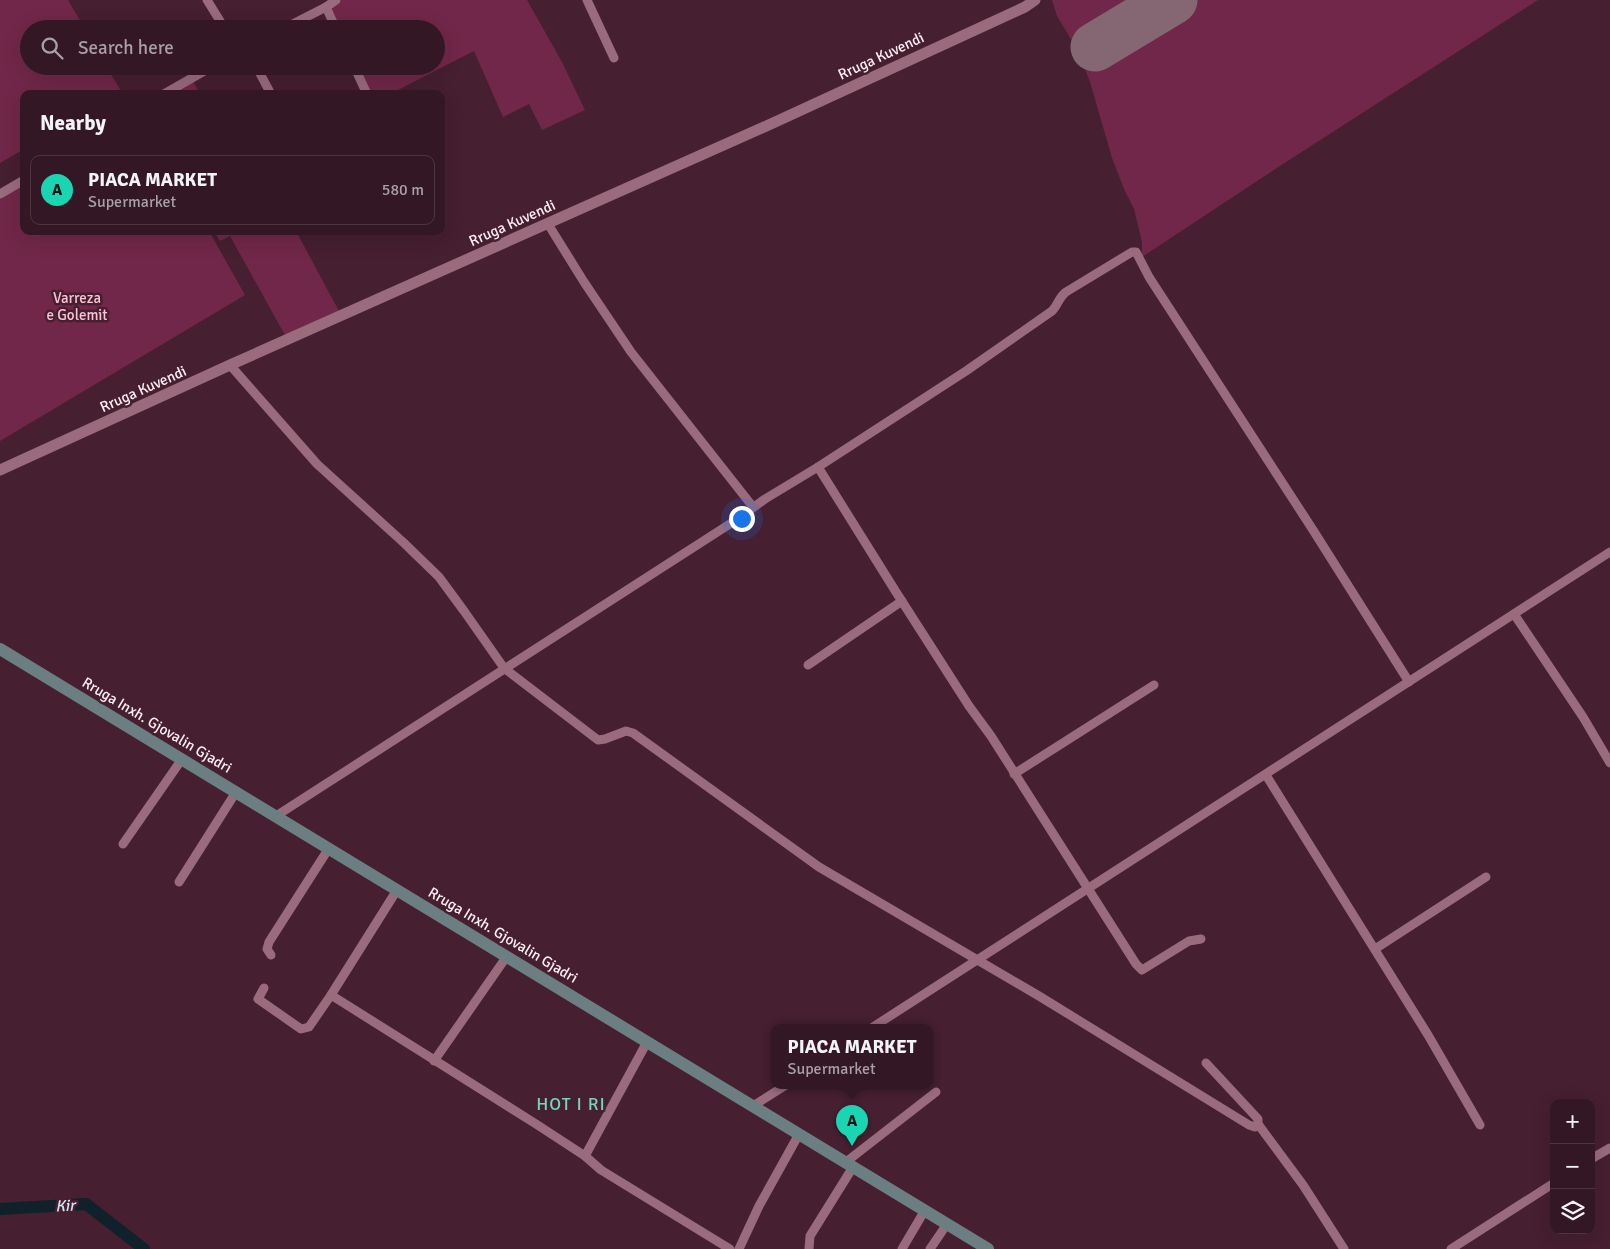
<!DOCTYPE html>
<html lang="en">
<head>
<meta charset="utf-8">
<style>
  body { margin:0; font-family:Signika,sans-serif; background:#3f2431; color:#f1f3f6 }
  .controls { position:absolute; right:15px; bottom:15px; display:grid; overflow:hidden; border-radius:10px; box-shadow:0 5px 20px #0002 }
  .controls button { width:45px; height:45px; display:grid; place-items:center; padding:0; border:0; border-bottom:1px solid #4e3641; background:#341724; color:#f1f3f6; font:25px sans-serif }
  .you { position:absolute; left:741px; top:518px; width:18px; height:18px; margin:-12px; border:4px solid #fff; border-radius:50%; background:#1a73e8; box-shadow:0 0 0 8px #1a73e833 }
  .badge { display:grid; place-items:center; width:32px; height:32px; border-radius:50%; background:#1ad5b2; color:#111; font-size:16px; font-weight:700 }
  .pin { position:absolute; translate:-50% -41px; filter:drop-shadow(0 1px 2px #0008) }
  .pin::after { content:''; position:absolute; top:26px; width:18px; height:15px; background:inherit; clip-path:polygon(0 0,100% 0,50% 100%) }
  .popup { position:absolute; left:771px; top:1024px; width:162px; height:65px; box-sizing:border-box; display:grid; place-content:center; border-radius:10px; background:#341724; filter:drop-shadow(0 1px 4px #0005); font-size:16px; white-space:nowrap; color:#a99fa6 }
  .popup b { font-size:19px; color:#f1f3f6 }
  .popup::after { content:''; position:absolute; left:50%; top:100%; margin-left:-10px; border:10px solid transparent; border-top-color:#341724 }
  .list { margin:0; padding:0; list-style:none }
  h2 { display:flex; justify-content:space-between; align-items:center; height:65px; margin:0; padding:0 20px; font-size:21px }
  h2 small { font-size:16px; font-weight:400; color:#a99fa6 }
  .list li { display:grid; grid-template-columns:32px 1fr auto; gap:15px; align-items:center; box-sizing:border-box; height:70px; margin:0 10px 10px; padding:0 10px; border:1px solid #4e3641; border-radius:10px }
  .list b { display:block; font-size:19px; white-space:nowrap }
  .list p { margin:0; font-size:16px; white-space:nowrap; color:#a99fa6 }
  .list em { font-size:16px; font-style:normal; color:#a99fa6 }
  .icon { flex:none; width:28px; height:28px; fill:none; stroke:currentColor; stroke-width:2; stroke-linecap:round; stroke-linejoin:round }
  .map { position:relative; flex:none; width:1610px; height:1249px; overflow:hidden }
  .search { position:absolute; background:#341724; box-shadow:0 5px 20px #0002; left:20px; top:20px; width:425px; height:55px; display:flex; align-items:center; gap:12px; box-sizing:border-box; padding:0 18px; border-radius:28px; color:#a99fa6; font-size:19px }
  .panel { position:absolute; background:#341724; box-shadow:0 5px 20px #0002; left:20px; top:90px; width:425px; height:145px; border-radius:10px }
  .map>svg:first-child { display:block }
  .green { fill:#712749 }
  .lines { fill:none; stroke-linecap:round; stroke-linejoin:round }
  .river { stroke:#11212b; stroke-width:12 }
  .runway { stroke:#856673; stroke-width:49 }
  .minor { stroke:#996b7c; stroke-width:9 }
  .tertiary { stroke:#996b7c; stroke-width:11 }
  .secondary { stroke:#6b7f82; stroke-width:12 }
  .labels { text-anchor:middle; stroke-width:5; stroke-linejoin:round; paint-order:stroke }
  .street-label { font-size:15px; fill:#feeef3; stroke:#461f30 }
  .park-label { font-size:15px; fill:#fbc2d7; stroke:#461f30 }
  .water-label { font-size:16px; font-style:italic; fill:#cfe8f8; stroke:#461f30 }
  .quarter-label { font-size:18px; letter-spacing:1px; fill:#73d5bb; stroke:#461f30 }
</style>
</head>
<body>
<div class="map">
<svg width="1610" height="1249" viewBox="0 0 1610 1249">
  <rect width="100%" height="100%" fill="#461f30"/>
  <g class="green">
    <path d="M 0,0 L 68,0 L 85,29 L 29,29 L 29,66 L 106,66 L 121,91 L 117,94 L 24,94 L 24,149 L 0,163 Z"/>
    <path d="M 341,0 L 527,0 L 562,62 L 585,110 L 542,130 L 529,104 L 503,117 L 474,51 L 390,94 L 369,94 L 356,66 L 436,66 L 436,29 L 338,29 L 330,6 Z"/>
    <path d="M 1052,0 L 1538,0 L 1283,164 L 1142,257 L 1142,242 L 1134,209 L 1124,189 L 1112,158 L 1090,82 L 1078,51 L 1057,16 Z"/>
    <path d="M 193,81 L 200,94 L 170,94 Z"/>
    <path d="M 24,185 L 24,231 L 209,231 L 245,295 L 0,441 L 0,199 Z"/>
    <path d="M 214,231 L 296,231 L 340,313 L 286,337 L 230,236 L 220,241 Z"/>
  </g>
  <g class="lines">
    <path class="river" d="M 0,1209 L 86,1204 L 144,1249"/>
    <path class="runway" d="M 1095,47 L 1173,0"/>
    <g class="minor">
      <path d="M 207,0 L 225,29"/>
      <path d="M 587,0 L 614,58"/>
      <path d="M 326,7 L 336,29"/>
      <path d="M 283,29 L 326,7 L 336,0"/>
      <path d="M 256,66 L 271,94"/>
      <path d="M 354,66 L 367,94"/>
      <path d="M 164,94 L 213,66"/>
      <path d="M 0,194 L 24,180"/>
      <path d="M 548,224 L 584,282 L 631,352 L 753,507"/>
      <path d="M 230,365 L 317,464 L 404,543 L 439,577 L 464,611 L 504,668 L 598,740 L 605,739 L 626,731 L 633,733 L 819,867 L 1039,996 L 1249,1125 L 1255,1127 L 1258,1124 L 1258,1119 L 1206,1063"/>
      <path d="M 818,467 L 966,371 L 1052,311 C 1058,305 1059,297 1066,292 L 1132,252 L 1136,252 L 1149,277 L 1313,530 L 1409,682"/>
      <path d="M 1514,614 L 1583,717 L 1610,763"/>
      <path d="M 808,665 L 902,601"/>
      <path d="M 1014,774 L 1154,685"/>
      <path d="M 1266,775 L 1428,1035 L 1480,1125"/>
      <path d="M 276,816 L 736,520 L 765,499 L 818,467 L 896,592 L 969,706 L 991,736 L 1136,964 L 1142,970 L 1189,941 L 1201,939"/>
      <path d="M 123,844 L 182,759"/>
      <path d="M 179,882 L 236,792"/>
      <path d="M 1375,949 L 1486,877"/>
      <path d="M 271,955 L 267,949 L 269,942 L 329,848"/>
      <path d="M 264,988 L 258,999 L 301,1029 L 309,1027 L 331,995 L 536,1124 L 585,1156 L 601,1170 L 730,1249"/>
      <path d="M 331,995 L 397,890"/>
      <path d="M 873,1027 L 1610,552"/>
      <path d="M 434,1061 L 507,956"/>
      <path d="M 753,1106 L 786,1085"/>
      <path d="M 1258,1124 L 1303,1185 L 1344,1249"/>
      <path d="M 585,1156 L 647,1042"/>
      <path d="M 1591,1159 L 1610,1148"/>
      <path d="M 846,1162 L 936,1092"/>
      <path d="M 739,1249 L 759,1206 L 799,1134"/>
      <path d="M 809,1249 L 810,1236 L 853,1167"/>
      <path d="M 902,1249 L 925,1210"/>
      <path d="M 930,1249 L 947,1224"/>
      <path d="M 1451,1249 L 1554,1183"/>
    </g>
    <path class="tertiary" d="M 0,470 L 230,365 L 773,123 L 1025,7 L 1035,0"/>
    <path class="secondary" d="M 0,649 L 988,1249"/>
  </g>
  <g class="labels">
    <g class="street-label">
      <text transform="translate(881 56) rotate(-25)" y="5">Rruga Kuvendi</text>
      <text transform="translate(512 223) rotate(-24)" y="5">Rruga Kuvendi</text>
      <text transform="translate(143 389) rotate(-24)" y="5">Rruga Kuvendi</text>
      <text transform="translate(157 725) rotate(31)" y="5">Rruga Inxh. Gjovalin Gjadri</text>
      <text transform="translate(503 935) rotate(31)" y="5">Rruga Inxh. Gjovalin Gjadri</text>
    </g>
    <g class="park-label">
      <text x="77" y="303">Varreza<tspan x="77" dy="17">e Golemit</tspan></text>
    </g>
    <g class="water-label">
      <text transform="translate(65 1205) rotate(-3)" y="6">Kir</text>
    </g>
    <g class="quarter-label">
      <text x="571" y="1110">HOT I RI</text>
    </g>
  </g>
</svg>
<div class="controls">
<button>+</button>
<button>−</button>
<button><svg class="icon" aria-label="layers" viewBox="0 0 24 24"><path d="M12 4l9 5-9 5-9-5zM3 14l9 5 9-5"/></svg></button>
</div>
<div class="you"></div>
<div class="pin badge" style="left:852px;top:1146px">A</div>
<div class="popup"><b>PIACA MARKET</b>Supermarket</div>
<div class="search"><svg class="icon" aria-label="search" viewBox="0 0 24 24"><circle cx="10" cy="10" r="6"/><path d="M15 15l6 6"/></svg>Search here</div>
<section class="panel">
<h2>Nearby<small></small></h2>
<ul class="list">
<li><span class="badge">A</span><div><b>PIACA MARKET</b><p>Supermarket</p></div><em>580 m</em></li>
</ul>
</section>
</div>
</body>
</html>
